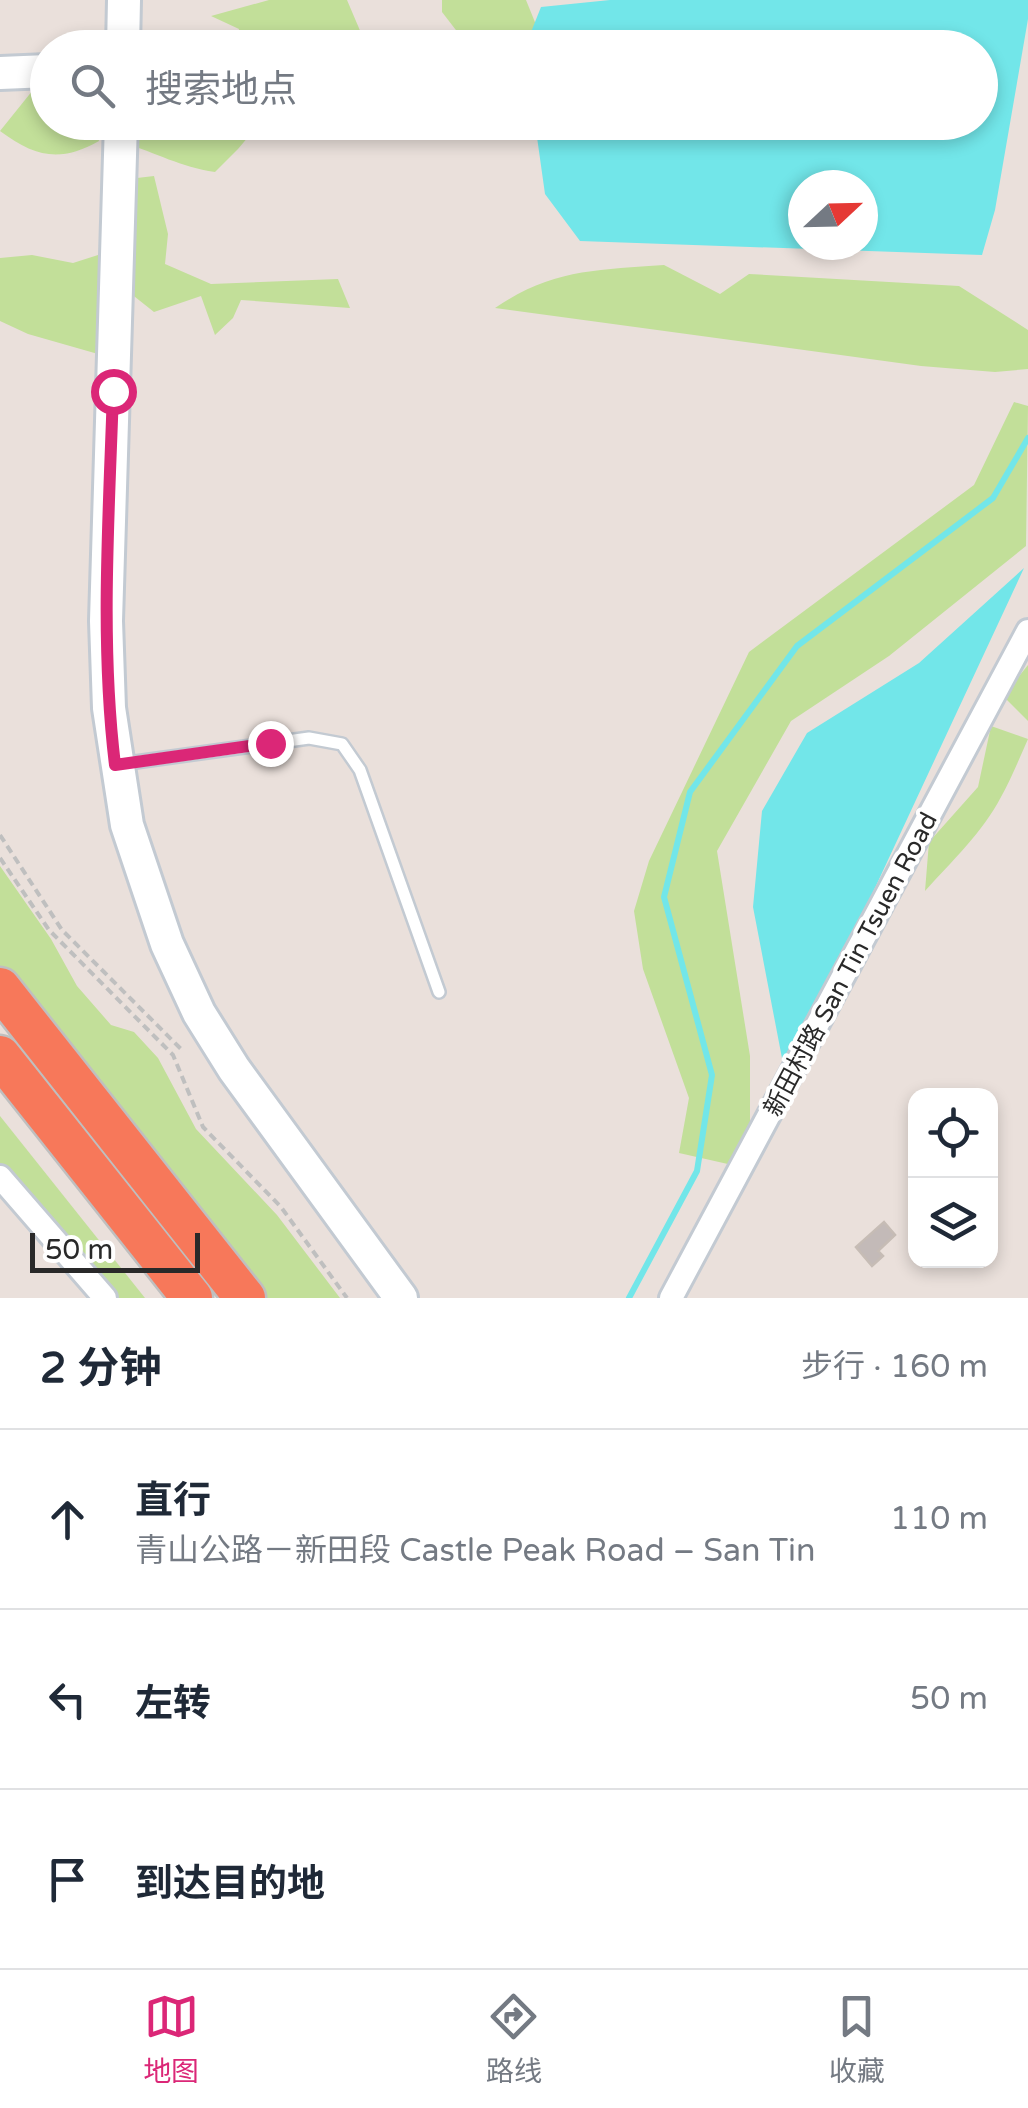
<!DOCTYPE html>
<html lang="zh">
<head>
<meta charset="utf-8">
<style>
  body { margin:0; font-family:"Varela Round","Noto Sans SC",sans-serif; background:#f6f6f7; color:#1f2937 }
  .controls { position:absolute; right:30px; bottom:30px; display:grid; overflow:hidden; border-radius:20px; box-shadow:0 5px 15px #0003 }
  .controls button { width:90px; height:90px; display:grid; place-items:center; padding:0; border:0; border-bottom:2px solid #e0e1e3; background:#fff; color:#1f2937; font:50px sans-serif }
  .compass { position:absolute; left:788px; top:170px; width:90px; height:90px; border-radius:50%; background:#fff; box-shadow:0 5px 15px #0003; rotate:68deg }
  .scale { position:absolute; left:30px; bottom:25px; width:170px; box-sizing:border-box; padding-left:10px; border:5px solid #292929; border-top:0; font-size:28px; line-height:35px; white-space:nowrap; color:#292929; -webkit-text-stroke:8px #fff; paint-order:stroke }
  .stop { position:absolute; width:30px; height:30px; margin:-22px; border:8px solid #db2777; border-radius:50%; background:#fff }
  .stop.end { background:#db2777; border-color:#fff; box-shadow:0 2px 10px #0008 }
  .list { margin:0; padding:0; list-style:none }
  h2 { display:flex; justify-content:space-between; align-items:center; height:130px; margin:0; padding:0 40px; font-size:42px }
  h2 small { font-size:32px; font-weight:400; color:#747a83 }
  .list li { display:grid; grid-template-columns:65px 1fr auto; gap:30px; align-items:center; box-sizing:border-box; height:180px; padding:0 40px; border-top:2px solid #e0e1e3 }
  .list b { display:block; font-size:38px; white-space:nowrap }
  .list p { margin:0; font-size:32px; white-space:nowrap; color:#747a83 }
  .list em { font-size:32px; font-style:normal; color:#747a83 }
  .icon { flex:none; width:55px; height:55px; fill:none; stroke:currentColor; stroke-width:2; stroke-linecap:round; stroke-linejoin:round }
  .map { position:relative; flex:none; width:1028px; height:1298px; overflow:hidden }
  .search { position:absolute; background:#fff; box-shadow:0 5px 15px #0003; left:30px; right:30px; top:30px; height:110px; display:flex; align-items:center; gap:25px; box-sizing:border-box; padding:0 35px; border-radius:55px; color:#747a83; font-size:38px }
  .sheet { height:670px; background:#fff }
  nav { display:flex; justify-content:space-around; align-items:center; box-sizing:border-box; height:140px; border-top:2px solid #e0e1e3; background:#fff; font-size:28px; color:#747a83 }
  nav a { display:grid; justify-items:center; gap:5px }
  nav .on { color:#db2777 }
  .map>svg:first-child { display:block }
  .green { fill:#c2df99 }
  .water { fill:#72e6e9; fill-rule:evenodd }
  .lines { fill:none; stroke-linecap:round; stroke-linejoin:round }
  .stream { stroke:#72e6e9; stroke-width:6 }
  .building { fill:#c3bab8; stroke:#c6bcb5; stroke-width:2.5 }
  .lane-casing { stroke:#c3cad2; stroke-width:16 }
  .street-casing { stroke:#c3cad2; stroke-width:28 }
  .secondary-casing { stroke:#c3cad2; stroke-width:38 }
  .highway-casing { stroke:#bfbfbf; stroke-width:45 }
  .path { stroke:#bfbfbf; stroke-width:4; stroke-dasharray:8 5; stroke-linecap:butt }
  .lane { stroke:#fff; stroke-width:11 }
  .street { stroke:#fff; stroke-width:22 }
  .secondary { stroke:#fff; stroke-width:32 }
  .highway { stroke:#f7785a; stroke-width:40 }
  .route { stroke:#db2777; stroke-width:12 }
  .labels { text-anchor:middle; stroke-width:8; stroke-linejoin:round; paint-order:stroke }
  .street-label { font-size:25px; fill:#292929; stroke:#fff }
</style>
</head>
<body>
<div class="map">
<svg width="1028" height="1298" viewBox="0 0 1028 1298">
  <rect width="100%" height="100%" fill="#eae0db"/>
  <g class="green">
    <path d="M 269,0 L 347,0 L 367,47 L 236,47 L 239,29 L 211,16 Z"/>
    <path d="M 442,0 L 526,0 L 541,37 L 529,47 L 469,47 L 442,12 Z"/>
    <path d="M 33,90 L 47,92 L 48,122 L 95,123 L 99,141 C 60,163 35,157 0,131 Z"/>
    <path d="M 122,123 L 158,123 L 164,129 L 213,136 L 218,123 L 260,123 L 238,149 L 215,172 C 180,167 157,153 124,143 Z"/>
    <path d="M 154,176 L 168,234 L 165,264 L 211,284 L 338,279 L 350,308 L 241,300 L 233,318 L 215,335 L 201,296 L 154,312 L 120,285 L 120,180 Z"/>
    <path d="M 32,255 L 73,263 L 98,255 L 98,354 L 28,334 L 0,321 L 0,258 Z"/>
    <path d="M 664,265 L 720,294 L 749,274 L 959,286 L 1028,330 L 1028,369 L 995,372 L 921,366 L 495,308 C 552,269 597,270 664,265 Z"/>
    <path d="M 1014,402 L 1028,406 L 1026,546 L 889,656 L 791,721 L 717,851 L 750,1056 L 750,1169 L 679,1153 L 689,1098 L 643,969 L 634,911 L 649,861 L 749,652 L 974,485 Z"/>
    <path d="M 1028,665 L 1028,721 L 1003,696 Z"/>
    <path d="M 991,726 L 1028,739 C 1020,757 1011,779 1001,797 C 982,833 952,861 925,891 L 929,842 L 978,787 Z"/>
    <path d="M 0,866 L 51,939 L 77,986 L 111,1025 L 134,1032 L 158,1058 L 196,1129 L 277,1215 L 340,1298 L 266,1298 L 0,966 Z"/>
    <path d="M 0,1116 L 145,1298 L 115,1298 L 0,1164 Z"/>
  </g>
  <g class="water">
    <path d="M 1028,0 L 1028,19 L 995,210 L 982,255 L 580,241 L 545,194 L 535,123 L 980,122 L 980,48 L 525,47 L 541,7 L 610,0 ZM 803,185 L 863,185 L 863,245 L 803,245 Z"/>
    <path d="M 1024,568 L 786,1079 L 753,907 L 762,811 L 807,733 L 919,663 Z"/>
  </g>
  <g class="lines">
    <path class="stream" d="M 629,1298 L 697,1171 L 712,1075 L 664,897 L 690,792 L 797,646 L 993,498 L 1028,438"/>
  </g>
  <path class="building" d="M 884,1222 L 895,1235 L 878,1251 L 883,1256 L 872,1266 L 856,1247 Z"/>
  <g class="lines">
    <defs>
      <path id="lane" d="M 121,764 L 309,738 L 342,744 L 360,770 L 439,992"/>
      <g id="street">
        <path d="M 0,1177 L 105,1298"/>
        <path d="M 671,1298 L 1028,631"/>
      </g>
      <g id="secondary">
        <path d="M 123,48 L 124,0"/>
        <path d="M 0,73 L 48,71"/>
        <path d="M 121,122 L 106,621 L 109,708 L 127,825 L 167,944 L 199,1013 L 234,1069 L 401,1298"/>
      </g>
      <g id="highway">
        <path d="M 0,988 L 245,1298"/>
        <path d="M 0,1056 L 192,1298"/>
      </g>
    </defs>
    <use href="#lane" class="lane-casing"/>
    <use href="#street" class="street-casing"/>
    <use href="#secondary" class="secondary-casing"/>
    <use href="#highway" class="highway-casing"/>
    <g class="path">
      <path d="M 0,835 L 62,930 L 181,1049"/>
      <path d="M 0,858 L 49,930 L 173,1055 L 203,1127 L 281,1207 L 347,1298"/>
    </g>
    <use href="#lane" class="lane"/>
    <use href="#street" class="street"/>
    <use href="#secondary" class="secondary"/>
    <use href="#highway" class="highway"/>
  </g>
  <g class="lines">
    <path class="route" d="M 113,391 C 109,515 100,641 115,765 L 270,743"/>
  </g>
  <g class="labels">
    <g class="street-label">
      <text transform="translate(850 964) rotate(-62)" y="9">新田村路 San Tin Tsuen Road</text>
    </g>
  </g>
</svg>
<div class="controls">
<button><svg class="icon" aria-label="locate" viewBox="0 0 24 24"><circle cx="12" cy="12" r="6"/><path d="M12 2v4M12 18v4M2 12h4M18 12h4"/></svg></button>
<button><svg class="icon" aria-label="layers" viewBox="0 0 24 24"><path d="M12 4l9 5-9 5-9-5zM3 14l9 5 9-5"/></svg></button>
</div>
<svg class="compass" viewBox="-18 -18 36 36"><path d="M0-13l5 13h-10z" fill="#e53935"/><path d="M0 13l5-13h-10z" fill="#747a83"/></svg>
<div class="scale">50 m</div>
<div class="stop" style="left:113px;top:391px"></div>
<div class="stop end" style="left:270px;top:743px"></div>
<div class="search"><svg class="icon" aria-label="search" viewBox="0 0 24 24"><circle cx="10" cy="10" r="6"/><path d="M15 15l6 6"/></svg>搜索地点</div>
</div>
<section class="sheet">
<h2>2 分钟<small>步行 · 160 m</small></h2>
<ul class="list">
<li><svg class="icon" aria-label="ahead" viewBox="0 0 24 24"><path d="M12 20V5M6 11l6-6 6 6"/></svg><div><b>直行</b><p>青山公路－新田段 Castle Peak Road – San Tin</p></div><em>110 m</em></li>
<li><svg class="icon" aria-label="left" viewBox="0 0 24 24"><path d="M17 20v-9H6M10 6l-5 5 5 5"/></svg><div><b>左转</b></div><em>50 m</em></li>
<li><svg class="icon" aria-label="arrive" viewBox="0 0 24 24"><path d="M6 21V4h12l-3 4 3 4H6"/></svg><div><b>到达目的地</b></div></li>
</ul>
</section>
<nav>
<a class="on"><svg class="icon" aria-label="map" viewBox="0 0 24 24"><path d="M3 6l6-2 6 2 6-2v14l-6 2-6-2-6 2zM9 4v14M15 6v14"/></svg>地图</a>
<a><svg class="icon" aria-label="directions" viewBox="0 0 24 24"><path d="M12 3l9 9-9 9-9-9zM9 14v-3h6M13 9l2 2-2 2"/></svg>路线</a>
<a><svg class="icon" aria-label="saved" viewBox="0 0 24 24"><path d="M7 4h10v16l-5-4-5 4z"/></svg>收藏</a>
</nav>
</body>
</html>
